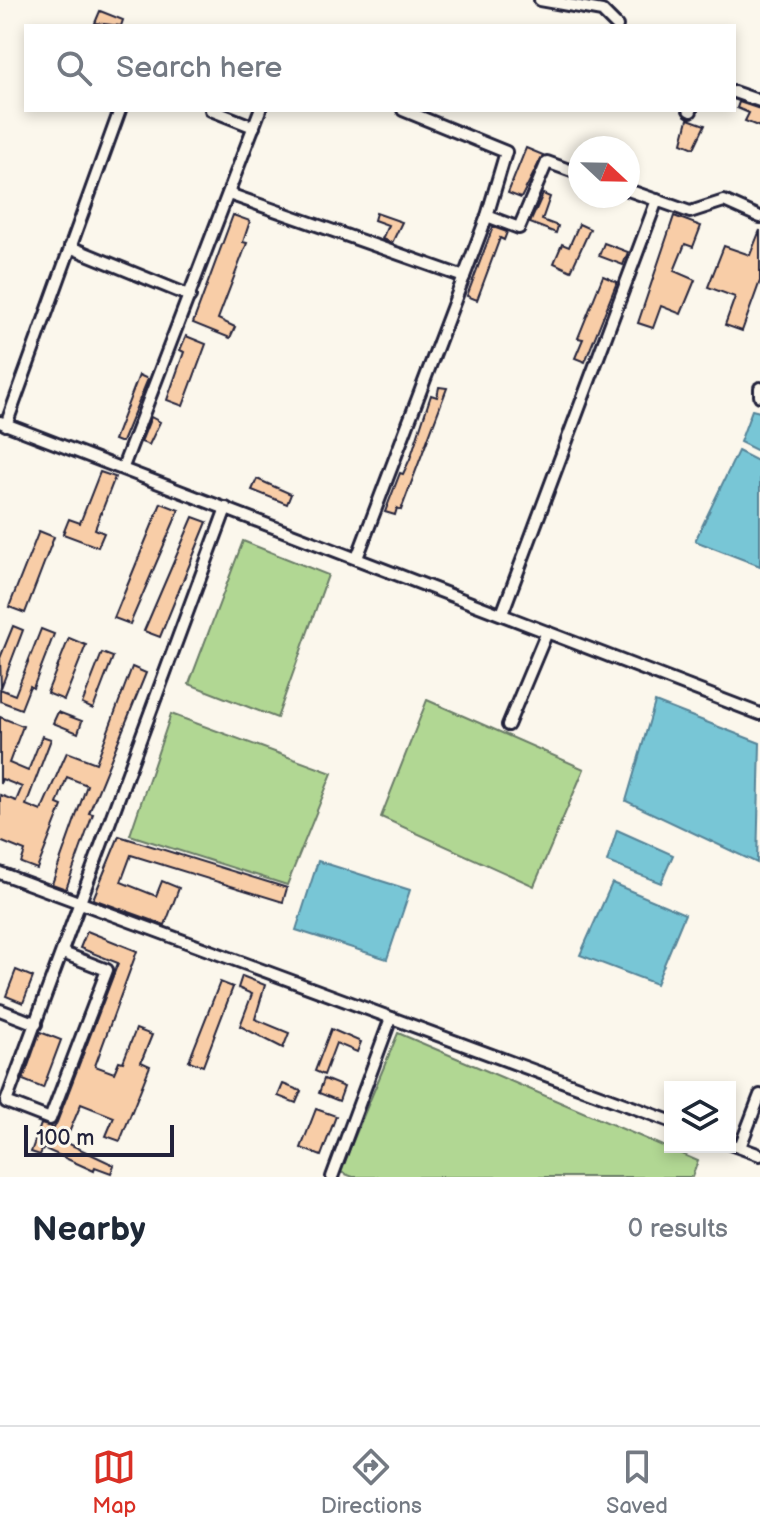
<!DOCTYPE html>
<html lang="en">
<head>
<meta charset="utf-8">
<style>
  body { margin:0; font-family:"Balsamiq Sans",sans-serif; background:#f6f6f7; color:#1f2937 }
  .controls { position:absolute; right:24px; bottom:24px; display:grid; overflow:hidden; border-radius:0px; box-shadow:0 4px 12px #0003 }
  .controls button { width:72px; height:72px; display:grid; place-items:center; padding:0; border:0; border-bottom:2px solid #e0e1e3; background:#fff; color:#1f2937; font:40px sans-serif }
  .compass { position:absolute; left:568px; top:136px; width:72px; height:72px; border-radius:50%; background:#fff; box-shadow:0 4px 12px #0003; rotate:112deg }
  .scale { position:absolute; left:24px; bottom:20px; width:150px; box-sizing:border-box; padding-left:8px; border:4px solid #22223b; border-top:0; font-size:22px; line-height:28px; white-space:nowrap; color:#22223b; -webkit-text-stroke:6px #fbf7ec; paint-order:stroke }
  .list { margin:0; padding:0; list-style:none }
  h2 { display:flex; justify-content:space-between; align-items:center; height:104px; margin:0; padding:0 32px; font-size:34px }
  h2 small { font-size:26px; font-weight:400; color:#747a83 }
  .icon { flex:none; width:44px; height:44px; fill:none; stroke:currentColor; stroke-width:2; stroke-linecap:round; stroke-linejoin:round }
  .map { position:relative; flex:none; width:760px; height:1177px; overflow:hidden }
  .search { position:absolute; background:#fff; box-shadow:0 4px 12px #0003; left:24px; right:24px; top:24px; height:88px; display:flex; align-items:center; gap:20px; box-sizing:border-box; padding:0 28px; border-radius:0px; color:#747a83; font-size:30px }
  .sheet { height:248px; background:#fff }
  nav { display:flex; justify-content:space-around; align-items:center; box-sizing:border-box; height:112px; border-top:2px solid #e0e1e3; background:#fff; font-size:22px; color:#747a83 }
  nav a { display:grid; justify-items:center; gap:4px }
  nav .on { color:#d93025 }
  .map>svg:first-child { display:block }
  .green { fill:#b1d793; stroke:#6a7c67; stroke-width:2 }
  .water { fill:#78c6d6; stroke:#568498; stroke-width:2 }
  .building { fill:#f8cda7; stroke:#22223b; stroke-width:2 }
  .lines { fill:none; stroke-linecap:round; stroke-linejoin:round }
  .street-casing { stroke:#22223b; stroke-width:16 }
  .street { stroke:#fbf7ec; stroke-width:10 }
</style>
</head>
<body>
<div class="map">
<svg width="760" height="1177" viewBox="0 0 760 1177">
  <rect width="100%" height="100%" fill="#fbf7ec"/>
  <filter id="ink" filterUnits="userSpaceOnUse"><feTurbulence type="fractalNoise" baseFrequency=".0125" numOctaves="2"/><feDisplacementMap in="SourceGraphic" scale="16" xChannelSelector="R" yChannelSelector="G"/><feConvolveMatrix kernelMatrix="1 2 1 2 8 2 1 2 1" color-interpolation-filters="sRGB"/></filter>
  <g filter="url(#ink)">
    <g class="green">
      <path d="M 243,541 L 328,575 L 277,718 L 189,684 Z"/>
      <path d="M 427,700 L 584,769 L 534,886 L 381,817 Z"/>
      <path d="M 171,714 L 332,773 L 287,885 L 130,835 Z"/>
      <path d="M 398,1033 L 698,1161 L 692,1177 L 353,1177 L 340,1172 Z"/>
    </g>
    <g class="water">
      <path d="M 752,410 L 760,412 L 760,452 L 740,442 Z"/>
      <path d="M 738,451 L 760,462 L 760,566 L 695,541 Z"/>
      <path d="M 655,702 L 760,743 L 757,863 L 626,801 Z"/>
      <path d="M 617,830 L 673,855 L 661,883 L 607,862 Z"/>
      <path d="M 318,861 L 410,890 L 387,959 L 296,930 Z"/>
      <path d="M 612,883 L 685,914 L 656,984 L 580,955 Z"/>
    </g>
    <g class="building">
      <path d="M 100,11 L 123,20 L 121,26 L 95,23 Z"/>
      <path d="M 739,102 L 760,109 L 760,127 L 745,121 L 749,113 L 737,108 Z"/>
      <path d="M 688,119 L 705,125 L 694,148 L 682,143 Z"/>
      <path d="M 526,148 L 543,155 L 521,198 L 508,193 Z"/>
      <path d="M 543,194 L 550,197 L 542,220 L 558,226 L 556,233 L 530,223 Z"/>
      <path d="M 376,213 L 402,222 L 392,243 L 382,239 L 388,225 L 374,220 Z"/>
      <path d="M 233,215 L 250,221 L 243,242 L 247,243 L 218,319 L 235,327 L 230,338 L 193,323 Z"/>
      <path d="M 674,216 L 701,226 L 693,247 L 685,244 L 674,271 L 695,280 L 681,314 L 661,306 L 653,328 L 638,323 Z"/>
      <path d="M 579,224 L 590,229 L 571,271 L 554,263 L 562,244 L 569,247 Z"/>
      <path d="M 493,227 L 507,232 L 504,240 L 500,238 L 477,300 L 467,296 Z"/>
      <path d="M 760,230 L 760,281 L 742,331 L 725,325 L 735,297 L 708,287 L 724,246 L 750,255 Z"/>
      <path d="M 604,243 L 628,252 L 623,265 L 599,256 Z"/>
      <path d="M 603,276 L 617,282 L 585,362 L 575,358 L 583,339 L 578,338 Z"/>
      <path d="M 186,336 L 206,344 L 183,406 L 167,400 L 184,352 L 180,350 Z"/>
      <path d="M 139,375 L 148,379 L 122,442 L 119,442 L 114,440 Z"/>
      <path d="M 439,387 L 447,388 L 401,510 L 397,508 L 395,515 L 385,512 L 400,473 L 403,474 L 410,459 L 431,395 L 437,397 Z"/>
      <path d="M 151,417 L 160,422 L 149,445 L 141,442 Z"/>
      <path d="M 100,472 L 115,477 L 95,529 L 104,533 L 98,547 L 63,534 L 69,519 L 80,523 Z"/>
      <path d="M 257,479 L 291,494 L 287,504 L 252,490 Z"/>
      <path d="M 161,503 L 179,510 L 130,624 L 114,618 Z"/>
      <path d="M 193,517 L 207,522 L 160,637 L 144,631 Z"/>
      <path d="M 39,531 L 54,537 L 25,613 L 9,607 Z"/>
      <path d="M 13,626 L 23,630 L 1,688 L 0,658 Z"/>
      <path d="M 41,629 L 54,634 L 33,688 L 30,686 L 21,709 L 0,701 L 0,689 L 15,695 Z"/>
      <path d="M 69,638 L 86,645 L 64,700 L 47,693 Z"/>
      <path d="M 102,653 L 113,657 L 93,709 L 82,704 Z"/>
      <path d="M 132,667 L 146,673 L 89,813 L 93,814 L 66,889 L 52,884 L 87,785 L 67,777 L 57,804 L 62,806 L 37,869 L 21,863 L 25,851 L 0,841 L 0,795 L 16,801 L 22,787 L 2,779 L 0,784 L 0,717 L 23,726 L 9,763 L 28,771 L 42,736 L 51,739 L 26,805 L 41,811 L 67,752 L 96,763 Z"/>
      <path d="M 58,712 L 82,721 L 78,733 L 53,723 Z"/>
      <path d="M 119,836 L 287,888 L 283,902 L 131,855 L 121,882 L 156,896 L 162,881 L 179,888 L 165,925 L 93,899 Z"/>
      <path d="M 87,931 L 137,951 L 95,1066 L 114,1073 L 119,1061 L 123,1062 L 136,1029 L 152,1035 L 141,1062 L 150,1066 L 120,1141 L 106,1136 L 114,1117 L 81,1104 L 65,1142 L 114,1165 L 111,1173 L 95,1167 L 94,1171 L 43,1148 L 40,1155 L 31,1152 L 41,1124 L 54,1128 L 57,1122 L 118,963 L 80,948 Z"/>
      <path d="M 16,970 L 33,977 L 23,1003 L 6,996 Z"/>
      <path d="M 242,976 L 265,985 L 255,1019 L 289,1033 L 283,1048 L 240,1026 L 252,994 L 238,988 Z"/>
      <path d="M 220,982 L 233,987 L 203,1066 L 189,1061 Z"/>
      <path d="M 331,1029 L 361,1042 L 357,1052 L 336,1043 L 324,1075 L 315,1071 Z"/>
      <path d="M 40,1032 L 61,1040 L 43,1088 L 23,1080 Z"/>
      <path d="M 324,1079 L 344,1087 L 339,1101 L 319,1093 Z"/>
      <path d="M 283,1084 L 301,1091 L 296,1103 L 278,1096 Z"/>
      <path d="M 316,1109 L 336,1116 L 321,1156 L 301,1148 Z"/>
    </g>
    <g class="lines">
      <defs>
        <g id="street">
          <path d="M 540,0 L 602,11 L 617,26"/>
          <path d="M 734,92 L 760,101"/>
          <path d="M 211,110 L 254,127"/>
          <path d="M 403,110 L 506,152 L 487,216"/>
          <path d="M 689,110 L 691,111"/>
          <path d="M 628,190 L 690,212 L 724,201 L 760,217"/>
          <path d="M 229,194 L 464,277"/>
          <path d="M 70,247 L 190,296"/>
          <path d="M 760,388 L 760,396"/>
          <path d="M 0,422 L 760,714"/>
          <path d="M 6,425 L 120,110"/>
          <path d="M 123,467 L 260,110"/>
          <path d="M 357,558 L 487,216 L 519,228 L 547,162 L 580,174"/>
          <path d="M 502,614 L 657,200"/>
          <path d="M 508,725 L 547,632"/>
          <path d="M 0,873 L 670,1121"/>
          <path d="M 63,953 L 107,970 L 50,1119 L 6,1102 L 226,508"/>
          <path d="M 0,1010 L 36,1024"/>
          <path d="M 730,1144 L 760,1155"/>
          <path d="M 740,1147 L 760,1095"/>
          <path d="M 332,1177 L 391,1018"/>
        </g>
      </defs>
      <use href="#street" class="street-casing"/>
      <use href="#street" class="street"/>
    </g>
  </g>
</svg>
<div class="controls">
<button><svg class="icon" aria-label="layers" viewBox="0 0 24 24"><path d="M12 4l9 5-9 5-9-5zM3 14l9 5 9-5"/></svg></button>
</div>
<svg class="compass" viewBox="-18 -18 36 36"><path d="M0-13l5 13h-10z" fill="#e53935"/><path d="M0 13l5-13h-10z" fill="#747a83"/></svg>
<div class="scale">100 m</div>
<div class="search"><svg class="icon" aria-label="search" viewBox="0 0 24 24"><circle cx="10" cy="10" r="6"/><path d="M15 15l6 6"/></svg>Search here</div>
</div>
<section class="sheet">
<h2>Nearby<small>0 results</small></h2>
<ul class="list">
</ul>
</section>
<nav>
<a class="on"><svg class="icon" aria-label="map" viewBox="0 0 24 24"><path d="M3 6l6-2 6 2 6-2v14l-6 2-6-2-6 2zM9 4v14M15 6v14"/></svg>Map</a>
<a><svg class="icon" aria-label="directions" viewBox="0 0 24 24"><path d="M12 3l9 9-9 9-9-9zM9 14v-3h6M13 9l2 2-2 2"/></svg>Directions</a>
<a><svg class="icon" aria-label="saved" viewBox="0 0 24 24"><path d="M7 4h10v16l-5-4-5 4z"/></svg>Saved</a>
</nav>
</body>
</html>
